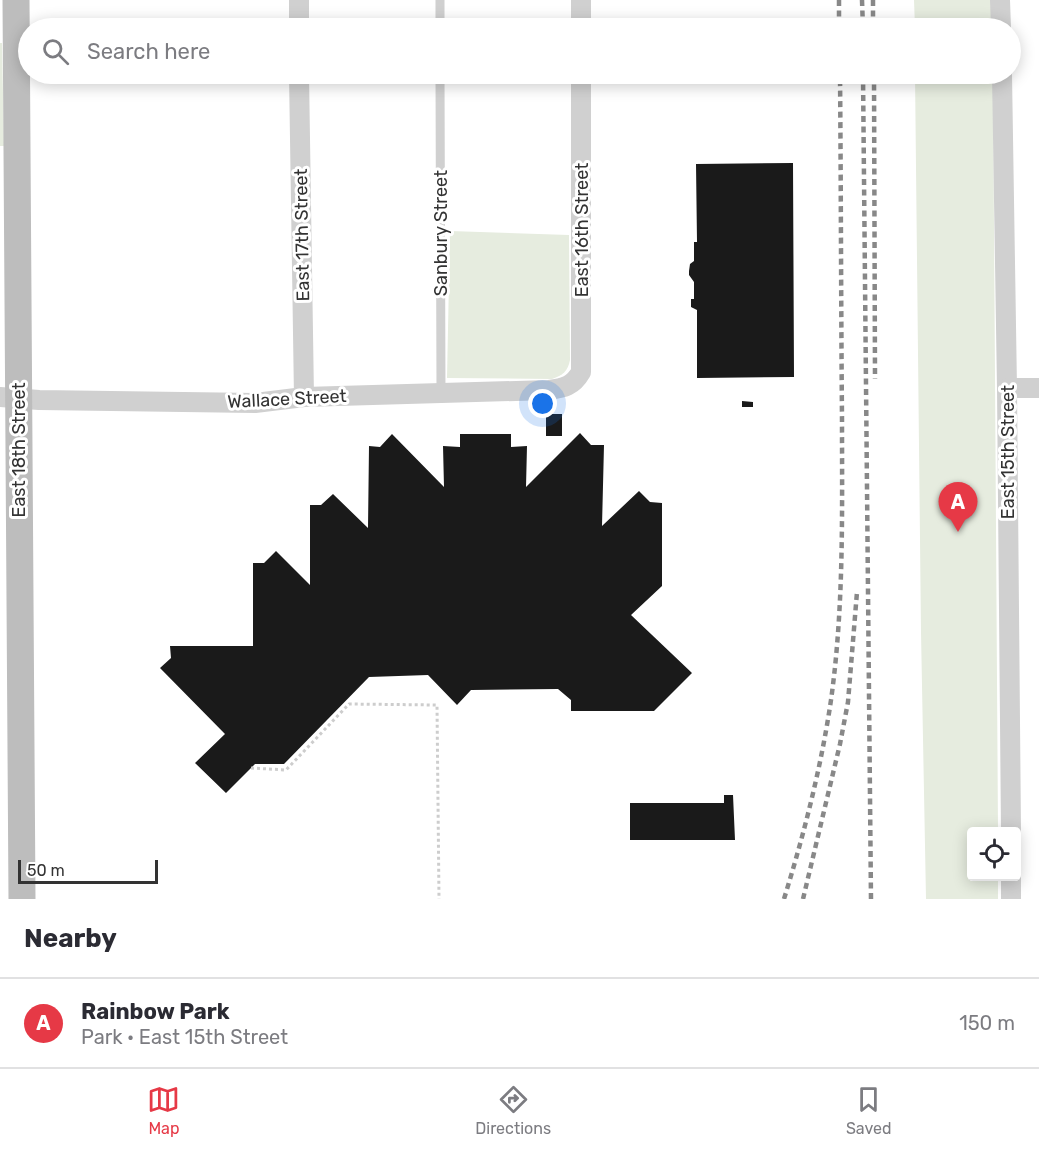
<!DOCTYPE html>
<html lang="en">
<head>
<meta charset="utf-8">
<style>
  body { margin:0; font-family:Rubik,sans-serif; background:#f2f2f3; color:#2b2b33 }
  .controls { position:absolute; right:18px; bottom:18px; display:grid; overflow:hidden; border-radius:6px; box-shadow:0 3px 15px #0003 }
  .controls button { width:54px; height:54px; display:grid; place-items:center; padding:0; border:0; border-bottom:2px solid #e1e1e2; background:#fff; color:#2b2b33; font:30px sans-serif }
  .scale { position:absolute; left:18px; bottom:15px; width:140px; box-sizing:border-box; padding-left:6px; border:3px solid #333; border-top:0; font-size:16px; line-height:21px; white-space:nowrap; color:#333; -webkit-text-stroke:4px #fff; paint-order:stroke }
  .you { position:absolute; left:543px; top:404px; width:21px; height:21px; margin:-15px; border:4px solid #fff; border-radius:50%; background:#1a73e8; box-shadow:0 0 0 9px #1a73e833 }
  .badge { display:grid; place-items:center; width:39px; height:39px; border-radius:50%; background:#e63946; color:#fff; font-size:20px; font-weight:700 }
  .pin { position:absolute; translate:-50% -50px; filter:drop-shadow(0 2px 3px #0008) }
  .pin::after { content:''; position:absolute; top:32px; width:21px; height:18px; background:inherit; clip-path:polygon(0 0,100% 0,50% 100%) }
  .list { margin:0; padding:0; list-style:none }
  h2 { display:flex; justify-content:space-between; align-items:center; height:78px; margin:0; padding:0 24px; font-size:26px }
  h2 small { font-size:20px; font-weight:400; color:#7c7c81 }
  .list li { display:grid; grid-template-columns:39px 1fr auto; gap:18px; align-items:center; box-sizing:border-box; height:90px; padding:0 24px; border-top:2px solid #e1e1e2 }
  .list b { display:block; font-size:22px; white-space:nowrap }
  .list p { margin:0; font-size:20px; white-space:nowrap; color:#7c7c81 }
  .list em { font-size:20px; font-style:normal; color:#7c7c81 }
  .icon { flex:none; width:33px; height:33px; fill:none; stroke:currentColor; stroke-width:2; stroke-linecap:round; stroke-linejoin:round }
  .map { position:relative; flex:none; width:1039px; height:899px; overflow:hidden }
  .search { position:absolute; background:#fff; box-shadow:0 3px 15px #0003; left:18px; right:18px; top:18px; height:66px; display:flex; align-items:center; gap:15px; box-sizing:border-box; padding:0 21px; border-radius:33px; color:#7c7c81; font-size:22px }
  .sheet { height:168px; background:#fff }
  nav { display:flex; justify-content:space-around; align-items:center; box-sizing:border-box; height:84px; border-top:2px solid #e1e1e2; background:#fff; font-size:16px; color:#7c7c81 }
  nav a { display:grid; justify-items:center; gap:3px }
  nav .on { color:#e63946 }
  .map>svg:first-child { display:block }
  .green { fill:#e6ecdf }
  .building { fill:#1a1a1a }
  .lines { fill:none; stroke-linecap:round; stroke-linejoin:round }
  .path { stroke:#cdcdcd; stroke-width:3; stroke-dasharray:3 3; stroke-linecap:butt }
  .lane { stroke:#d0d0d0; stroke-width:9 }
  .street { stroke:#d0d0d0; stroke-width:20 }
  .secondary { stroke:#bdbdbd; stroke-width:27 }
  .rail { stroke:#888; stroke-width:4.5; stroke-dasharray:6 4.5; stroke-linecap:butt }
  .labels { text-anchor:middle; stroke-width:6; stroke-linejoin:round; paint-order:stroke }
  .street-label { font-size:18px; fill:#333; stroke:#fff }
</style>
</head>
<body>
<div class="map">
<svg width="1039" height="899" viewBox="0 0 1039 899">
  <rect width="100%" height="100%" fill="#fff"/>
  <g class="green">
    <path d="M 914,0 L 992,0 L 992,28 L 915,28 Z"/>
    <path d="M 0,43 L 2,43 L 4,146 L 0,146 Z"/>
    <path d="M 915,74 L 993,74 L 998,831 L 972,832 L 972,876 L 998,877 L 998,899 L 926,899 L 921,632 Z"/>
    <path d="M 450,231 L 569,235 L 570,360 C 568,371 563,375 552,379 L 447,378 Z"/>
  </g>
  <g class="building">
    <path d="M 793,163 L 794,377 L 697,378 L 697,310 L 691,307 L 691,299 L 694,299 L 694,282 L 689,275 L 689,271 L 690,264 L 694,261 L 694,242 L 697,242 L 696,164 Z"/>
    <path d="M 742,401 L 753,402 L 753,407 L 742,407 Z"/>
    <rect x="546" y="414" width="16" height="22"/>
    <path d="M 580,433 L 591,445 L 604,445 L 602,526 L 639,491 L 650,502 L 662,503 L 662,586 L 631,615 L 692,673 L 654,711 L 571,711 L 571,700 L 558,689 L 471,690 L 457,705 L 428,675 L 369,677 L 284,764 L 255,764 L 226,793 L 195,763 L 225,734 L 160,668 L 171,658 L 170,646 L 253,646 L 253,563 L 264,563 L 276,551 L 310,585 L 310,505 L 321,505 L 333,494 L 368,528 L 369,446 L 380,447 L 392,434 L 444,487 L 443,446 L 460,447 L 460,434 L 511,434 L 511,447 L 527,446 L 526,487 Z"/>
    <path d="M 724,795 L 733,795 L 735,840 L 630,840 L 630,803 L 724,803 Z"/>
  </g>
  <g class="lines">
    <path class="path" d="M 251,768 L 286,770 L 349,704 L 437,705 L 439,899"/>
    <g class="lane">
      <path d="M 440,0 L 440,28"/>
      <path d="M 440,74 L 441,393"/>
    </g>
    <g class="street">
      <path d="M 299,0 L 299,28"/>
      <path d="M 581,0 L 581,28"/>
      <path d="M 1000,0 L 1001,28"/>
      <path d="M 299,74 L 304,397"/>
      <path d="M 1002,74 L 1007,388 L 1011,832"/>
      <path d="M 1007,388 L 1039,388"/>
      <path d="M 0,397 L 39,400 L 255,403 L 304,397 L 549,390 C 564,388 573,386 581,372 L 581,74"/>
      <path d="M 1011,876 L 1011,899"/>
    </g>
    <path class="secondary" d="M 16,0 L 22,899"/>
    <g class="rail">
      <path d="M 839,0 L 839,28"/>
      <path d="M 862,0 L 863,28"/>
      <path d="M 873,0 L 873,28"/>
      <path d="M 863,74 L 871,899"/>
      <path d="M 874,74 L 875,379"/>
      <path d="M 784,899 C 804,834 821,768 831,700 C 844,607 842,513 842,419 C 841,304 841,189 840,74"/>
      <path d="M 803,899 L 840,744 L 848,702 L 857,592"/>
    </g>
  </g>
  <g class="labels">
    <g class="street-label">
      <text transform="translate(582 230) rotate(-90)" y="6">East 16th Street</text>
      <text transform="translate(441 233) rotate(-90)" y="6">Sanbury Street</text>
      <text transform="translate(302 235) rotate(-91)" y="6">East 17th Street</text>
      <text transform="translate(287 399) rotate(-3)" y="6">Wallace Street</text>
      <text transform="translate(19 450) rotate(-90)" y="6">East 18th Street</text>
      <text transform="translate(1008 452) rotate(-90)" y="6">East 15th Street</text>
    </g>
  </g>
</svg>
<div class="controls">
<button><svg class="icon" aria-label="locate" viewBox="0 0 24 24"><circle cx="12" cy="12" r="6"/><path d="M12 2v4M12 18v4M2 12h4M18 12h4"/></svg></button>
</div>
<div class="scale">50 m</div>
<div class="you"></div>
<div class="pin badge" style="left:958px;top:532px">A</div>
<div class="search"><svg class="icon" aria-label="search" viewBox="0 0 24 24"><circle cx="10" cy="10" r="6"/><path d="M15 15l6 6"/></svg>Search here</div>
</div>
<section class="sheet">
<h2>Nearby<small></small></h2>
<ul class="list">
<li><span class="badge">A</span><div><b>Rainbow Park</b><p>Park · East 15th Street</p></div><em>150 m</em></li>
</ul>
</section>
<nav>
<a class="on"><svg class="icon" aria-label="map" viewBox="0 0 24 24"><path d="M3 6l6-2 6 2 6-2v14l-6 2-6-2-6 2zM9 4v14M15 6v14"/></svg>Map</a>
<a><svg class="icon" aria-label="directions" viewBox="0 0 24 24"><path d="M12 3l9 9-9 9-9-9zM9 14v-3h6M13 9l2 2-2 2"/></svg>Directions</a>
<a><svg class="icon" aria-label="saved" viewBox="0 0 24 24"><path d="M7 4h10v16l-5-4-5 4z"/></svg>Saved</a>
</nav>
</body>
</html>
